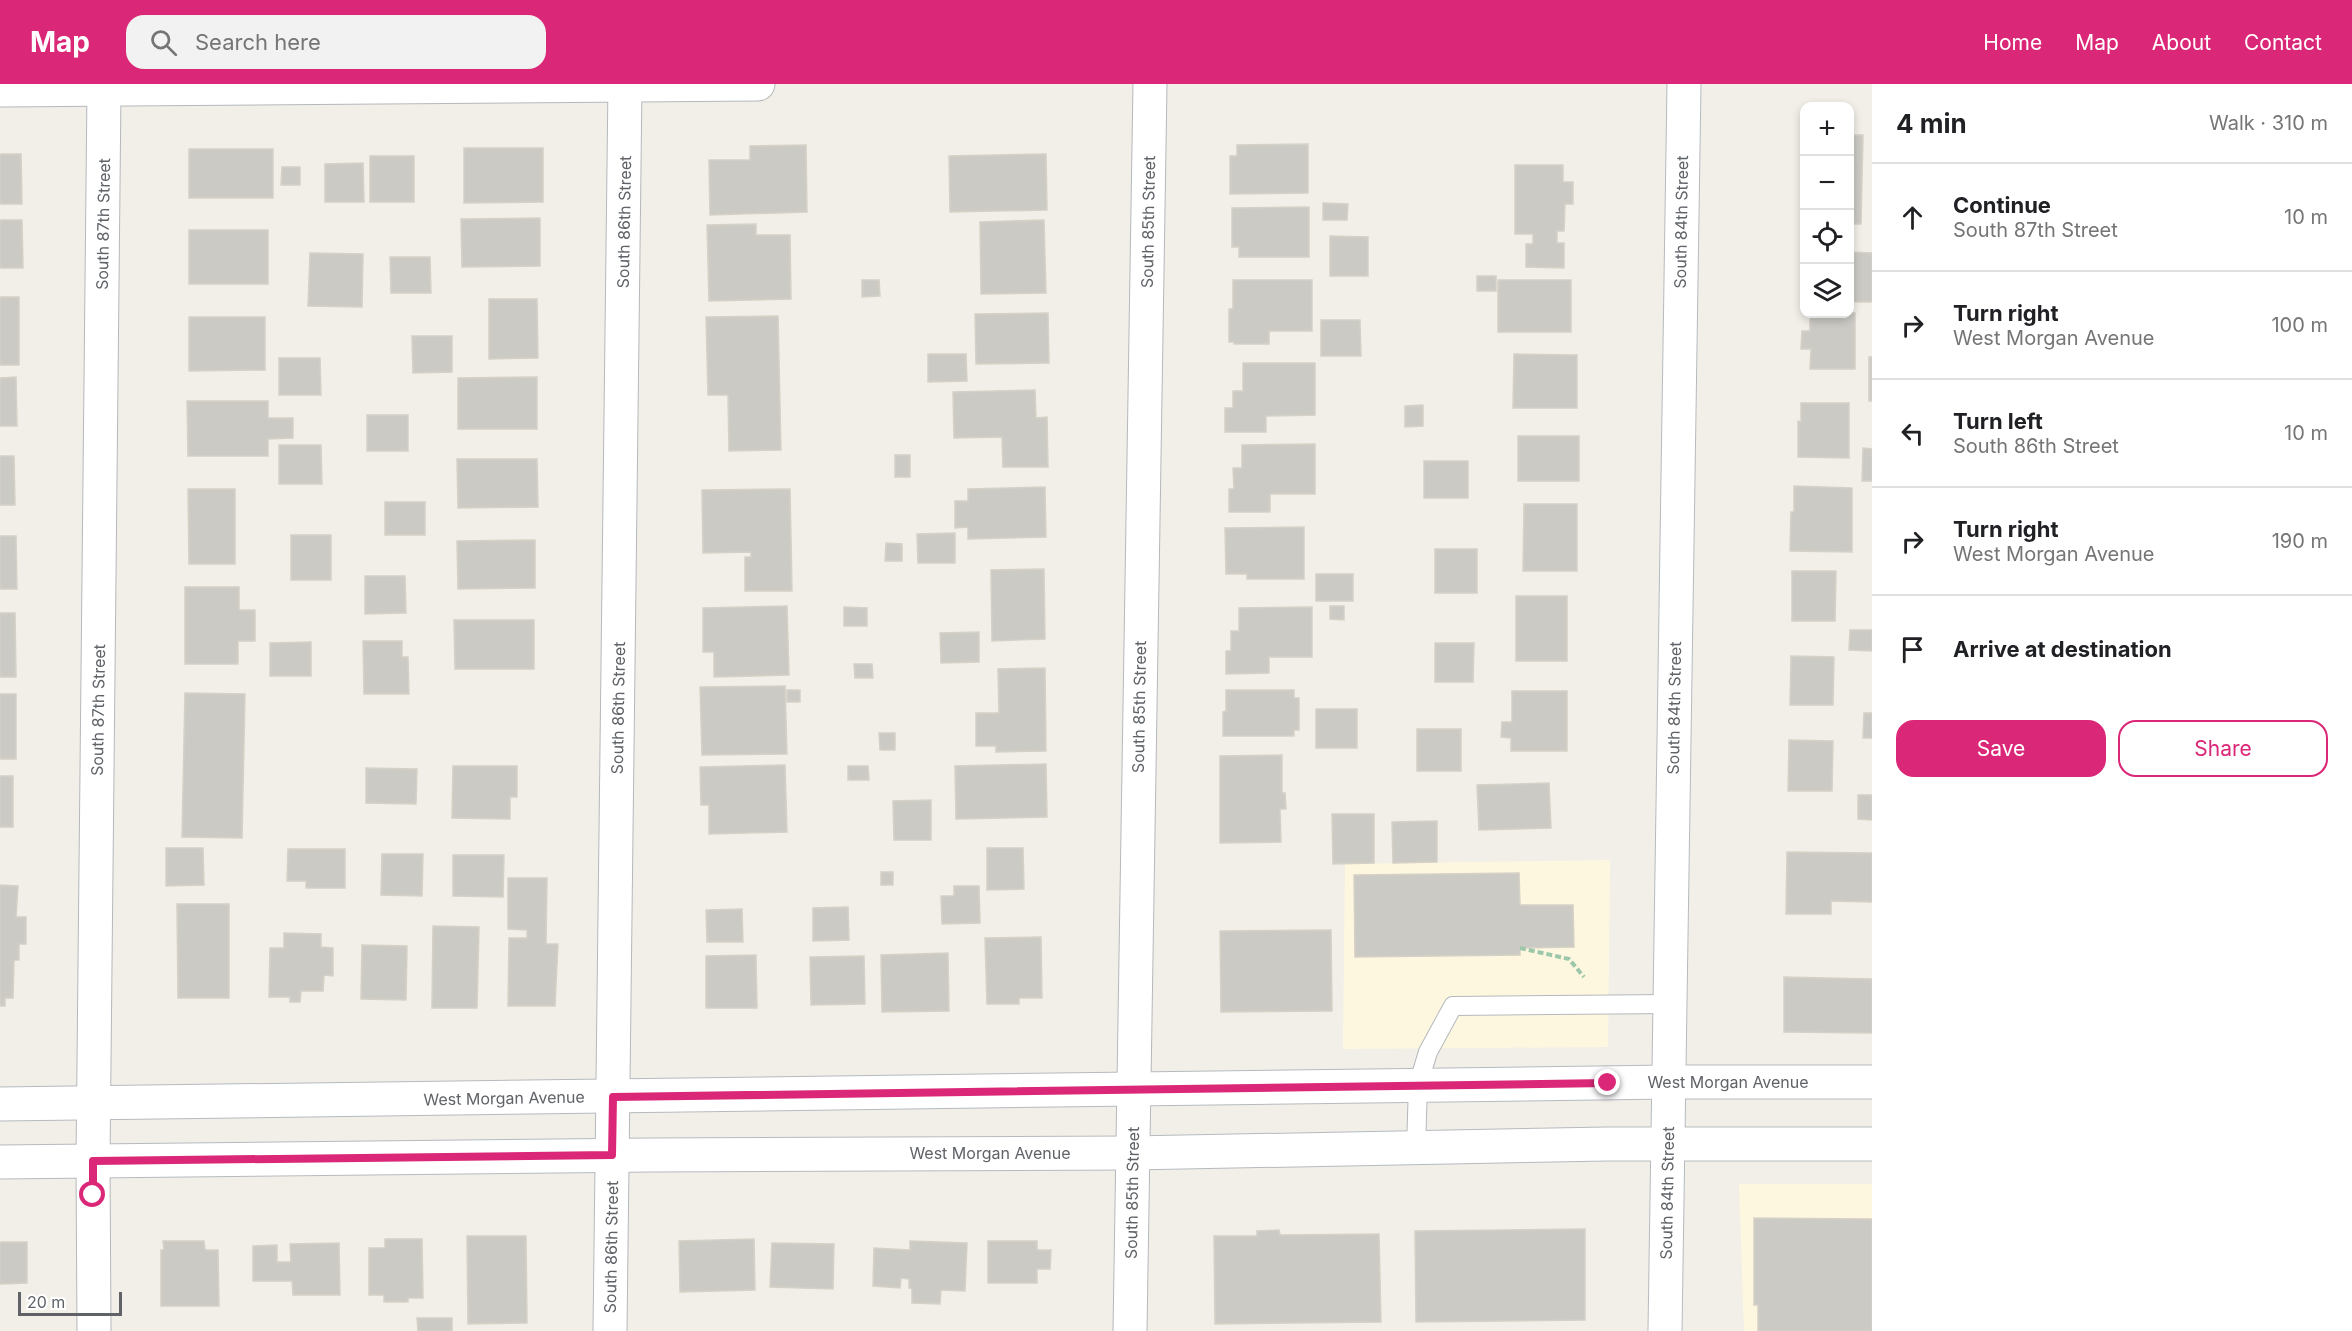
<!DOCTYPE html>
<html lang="en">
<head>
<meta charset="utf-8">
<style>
  body { margin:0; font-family:Inter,sans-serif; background:#f2f2f2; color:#202124 }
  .controls { position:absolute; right:18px; top:18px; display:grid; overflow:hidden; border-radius:12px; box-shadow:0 3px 9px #0003 }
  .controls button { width:54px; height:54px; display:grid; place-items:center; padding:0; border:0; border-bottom:2px solid #e0e0e0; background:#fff; color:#202124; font:30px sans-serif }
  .scale { position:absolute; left:18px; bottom:15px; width:104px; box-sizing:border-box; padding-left:6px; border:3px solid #5f6368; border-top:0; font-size:16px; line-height:21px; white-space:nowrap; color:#5f6368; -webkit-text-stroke:4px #fff; paint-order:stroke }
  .stop { position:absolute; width:18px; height:18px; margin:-14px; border:4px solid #db2777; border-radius:50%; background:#fff }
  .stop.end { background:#db2777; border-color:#fff; box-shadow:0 2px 6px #0008 }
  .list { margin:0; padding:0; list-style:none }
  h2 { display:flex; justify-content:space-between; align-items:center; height:78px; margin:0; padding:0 24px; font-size:26px }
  h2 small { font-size:20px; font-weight:400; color:#757577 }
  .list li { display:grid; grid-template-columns:39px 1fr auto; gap:18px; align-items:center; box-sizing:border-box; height:108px; padding:0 24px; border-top:2px solid #e0e0e0 }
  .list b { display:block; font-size:22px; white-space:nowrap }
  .list p { margin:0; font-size:20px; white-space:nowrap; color:#757577 }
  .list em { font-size:20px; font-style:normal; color:#757577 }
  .actions { display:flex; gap:12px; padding:18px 24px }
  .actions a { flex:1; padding:14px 0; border:2px solid #db2777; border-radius:18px; text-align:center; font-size:21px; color:#db2777 }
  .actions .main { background:#db2777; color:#fff }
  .icon { flex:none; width:33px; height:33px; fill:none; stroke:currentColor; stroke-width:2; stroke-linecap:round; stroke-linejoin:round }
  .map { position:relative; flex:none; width:1872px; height:1247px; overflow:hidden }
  header { display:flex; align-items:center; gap:36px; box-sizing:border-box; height:84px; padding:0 30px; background:#db2777; color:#fff }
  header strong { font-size:28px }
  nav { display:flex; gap:33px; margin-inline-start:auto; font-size:21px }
  .search { width:420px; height:54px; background:#f2f2f2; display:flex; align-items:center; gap:15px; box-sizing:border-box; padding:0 21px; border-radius:18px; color:#757577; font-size:22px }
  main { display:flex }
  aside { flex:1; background:#fff }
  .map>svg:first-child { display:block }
  .commercial { fill:#fef7e0 }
  .building { fill:#cccac5; stroke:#d6d1c6; stroke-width:1.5 }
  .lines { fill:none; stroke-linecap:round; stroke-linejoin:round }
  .lane-casing { stroke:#b5b8bc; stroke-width:20 }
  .street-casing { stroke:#b5b8bc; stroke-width:35 }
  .secondary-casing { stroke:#b6babf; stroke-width:35 }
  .path { stroke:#9cc7a9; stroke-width:4; stroke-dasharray:6 3; stroke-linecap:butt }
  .lane { stroke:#fff; stroke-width:18 }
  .street { stroke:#fff; stroke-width:33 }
  .secondary { stroke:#fff; stroke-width:33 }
  .route { stroke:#db2777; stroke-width:8 }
  .labels { text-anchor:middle; stroke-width:4.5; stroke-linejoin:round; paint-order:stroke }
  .street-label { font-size:16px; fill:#5f6368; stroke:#fff }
</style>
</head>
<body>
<header>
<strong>Map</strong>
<div class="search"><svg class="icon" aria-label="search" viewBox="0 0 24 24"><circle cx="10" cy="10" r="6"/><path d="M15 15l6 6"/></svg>Search here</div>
<nav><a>Home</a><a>Map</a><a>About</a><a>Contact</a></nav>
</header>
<main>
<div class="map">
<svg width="1872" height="1247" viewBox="0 0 1872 1247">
  <rect width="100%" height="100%" fill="#f1efe8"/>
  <g class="commercial">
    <path d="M 1610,776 L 1608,963 L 1343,965 L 1345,780 Z"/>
    <path d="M 1739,1100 L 1872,1100 L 1872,1247 L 1744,1247 Z"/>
  </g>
  <g class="building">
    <path d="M 1804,50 L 1804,140 L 1802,140 Z"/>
    <path d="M 1850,51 L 1863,51 L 1861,140 L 1850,140 Z"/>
    <path d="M 1308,60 L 1308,109 L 1230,110 L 1230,72 L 1237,72 L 1237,61 Z"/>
    <path d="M 806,61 L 807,128 L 710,131 L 709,76 L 750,76 L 750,62 Z"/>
    <path d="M 464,64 L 543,64 L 543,118 L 464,119 Z"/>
    <rect x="189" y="65" width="84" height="49"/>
    <path d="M 0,70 L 21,70 L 22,120 L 0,120 Z"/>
    <path d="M 1046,70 L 1047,126 L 950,128 L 949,72 Z"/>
    <rect x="370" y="72" width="44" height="46"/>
    <path d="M 363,79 L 364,118 L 325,118 L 325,80 Z"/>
    <path d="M 1515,81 L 1563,81 L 1563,98 L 1573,98 L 1573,120 L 1565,120 L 1564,147 L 1557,147 L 1557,159 L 1564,159 L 1564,184 L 1526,183 L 1526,160 L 1533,160 L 1533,150 L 1515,150 Z"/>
    <path d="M 282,83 L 300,83 L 300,101 L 281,101 Z"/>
    <path d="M 1323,119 L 1348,120 L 1347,136 L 1323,136 Z"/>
    <path d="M 1309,123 L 1309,173 L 1239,173 L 1239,163 L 1232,163 L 1232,124 Z"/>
    <path d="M 540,134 L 540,182 L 462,183 L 461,135 Z"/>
    <path d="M 0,136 L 22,136 L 23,184 L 0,184 Z"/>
    <path d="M 1044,136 L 1046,209 L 981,210 L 980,138 Z"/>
    <path d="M 756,140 L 756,151 L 790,151 L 791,215 L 709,217 L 707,141 Z"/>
    <rect x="189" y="146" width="79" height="54"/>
    <path d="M 1330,152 L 1368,153 L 1368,192 L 1330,192 Z"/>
    <path d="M 1802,167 L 1804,168 L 1804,217 L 1801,217 Z"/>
    <path d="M 1850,168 L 1872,169 L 1872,218 L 1850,218 Z"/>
    <path d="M 310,169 L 363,170 L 362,223 L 308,222 Z"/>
    <path d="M 390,173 L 430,173 L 431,209 L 391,209 Z"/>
    <rect x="1477" y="192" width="19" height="15"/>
    <path d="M 862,196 L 879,196 L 880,212 L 862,213 Z"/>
    <path d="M 1233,196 L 1312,196 L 1312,247 L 1269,247 L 1269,260 L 1234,260 L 1234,258 L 1229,258 L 1229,225 L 1233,225 Z"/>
    <rect x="1498" y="196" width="73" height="52"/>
    <rect x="0" y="213" width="19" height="68"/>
    <path d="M 489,215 L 537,215 L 538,274 L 489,275 Z"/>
    <path d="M 1048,229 L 1049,279 L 976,280 L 975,230 Z"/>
    <path d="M 1855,229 L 1855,285 L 1810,285 L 1811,265 L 1801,265 L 1802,247 L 1810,247 L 1810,230 Z"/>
    <path d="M 778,232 L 781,366 L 729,367 L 728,311 L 708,311 L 706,233 Z"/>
    <path d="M 189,233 L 265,233 L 265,286 L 189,287 Z"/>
    <path d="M 1321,236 L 1360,236 L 1361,272 L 1321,272 Z"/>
    <path d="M 412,252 L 452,252 L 452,288 L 413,289 Z"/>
    <path d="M 928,270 L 966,270 L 967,297 L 928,298 Z"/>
    <path d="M 1514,270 L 1577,271 L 1577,324 L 1513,324 Z"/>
    <rect x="1869" y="273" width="3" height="44"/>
    <path d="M 279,274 L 320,274 L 321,311 L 279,311 Z"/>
    <path d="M 1243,279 L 1315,279 L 1315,331 L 1266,332 L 1266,348 L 1225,348 L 1225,324 L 1233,324 L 1233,307 L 1243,307 Z"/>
    <path d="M 16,293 L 17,342 L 0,342 L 0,294 Z"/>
    <path d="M 537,293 L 537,345 L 458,345 L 458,294 Z"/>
    <path d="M 1035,306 L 1036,334 L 1047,333 L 1048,383 L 1003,383 L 1002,353 L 954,354 L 953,308 Z"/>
    <path d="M 187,317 L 268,317 L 268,334 L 293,334 L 293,354 L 268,355 L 268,372 L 188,372 Z"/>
    <path d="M 1801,319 L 1849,319 L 1849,374 L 1798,373 L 1798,337 L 1801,338 Z"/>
    <path d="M 1423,321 L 1423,342 L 1405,343 L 1405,322 Z"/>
    <rect x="367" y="331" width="41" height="36"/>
    <rect x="1518" y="352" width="61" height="45"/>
    <path d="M 1315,360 L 1315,410 L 1270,410 L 1270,428 L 1229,428 L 1229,405 L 1234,405 L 1233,384 L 1242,384 L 1242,361 Z"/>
    <path d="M 279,361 L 321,361 L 322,400 L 279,400 Z"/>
    <path d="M 1863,364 L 1872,365 L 1872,397 L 1862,397 Z"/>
    <rect x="895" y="371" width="15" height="22"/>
    <path d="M 0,372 L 14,372 L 15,421 L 0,421 Z"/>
    <path d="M 457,375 L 537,375 L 538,423 L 458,424 Z"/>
    <rect x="1424" y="377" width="44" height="37"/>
    <path d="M 1794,402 L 1852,404 L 1852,468 L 1790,467 L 1791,428 L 1794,428 Z"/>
    <path d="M 1045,403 L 1046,453 L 968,455 L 968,443 L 955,444 L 955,417 L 968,417 L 968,405 Z"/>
    <path d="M 188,405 L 235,405 L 235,480 L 189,480 Z"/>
    <path d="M 790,405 L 792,507 L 745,507 L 745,473 L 751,473 L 751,468 L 703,469 L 702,406 Z"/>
    <rect x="385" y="418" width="40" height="33"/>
    <path d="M 1524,420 L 1577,420 L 1577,487 L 1523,487 Z"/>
    <path d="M 1304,443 L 1304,495 L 1247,495 L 1247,490 L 1226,490 L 1225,444 Z"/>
    <path d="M 955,449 L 955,479 L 918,479 L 917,450 Z"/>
    <rect x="291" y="451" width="40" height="45"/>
    <path d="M 0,452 L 16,452 L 17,505 L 0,505 Z"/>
    <path d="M 535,456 L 535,504 L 458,505 L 457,457 Z"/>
    <path d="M 886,459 L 902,460 L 902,477 L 885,477 Z"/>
    <rect x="1435" y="465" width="42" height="44"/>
    <path d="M 1044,485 L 1045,555 L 992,557 L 991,486 Z"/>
    <path d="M 1792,487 L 1836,487 L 1835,537 L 1792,537 Z"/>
    <rect x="1316" y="490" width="37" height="27"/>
    <path d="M 365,492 L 405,492 L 406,529 L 365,530 Z"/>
    <path d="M 185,503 L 239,503 L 239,526 L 255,526 L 255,557 L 238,557 L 238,580 L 185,580 Z"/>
    <rect x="1516" y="512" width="51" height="65"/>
    <path d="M 787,522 L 789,591 L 714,593 L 714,568 L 703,568 L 703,524 Z"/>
    <path d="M 1330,522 L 1344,522 L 1344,536 L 1330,535 Z"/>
    <path d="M 844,523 L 867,524 L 867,542 L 844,542 Z"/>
    <path d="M 1312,523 L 1312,573 L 1269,573 L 1269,589 L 1226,590 L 1226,567 L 1231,567 L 1231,547 L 1239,547 L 1239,524 Z"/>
    <path d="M 0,529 L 15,529 L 16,593 L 0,593 Z"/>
    <path d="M 454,536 L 534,536 L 534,585 L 455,585 Z"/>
    <path d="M 1850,546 L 1872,546 L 1872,567 L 1849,566 Z"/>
    <path d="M 979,548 L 979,578 L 941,579 L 940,549 Z"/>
    <path d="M 363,557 L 402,557 L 402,573 L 408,573 L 409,610 L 364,610 Z"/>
    <path d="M 311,558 L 311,592 L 270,592 L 270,559 Z"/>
    <path d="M 1435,559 L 1474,559 L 1473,598 L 1435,598 Z"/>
    <path d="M 1791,572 L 1834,573 L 1833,621 L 1790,621 Z"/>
    <path d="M 854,580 L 872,580 L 873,594 L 855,594 Z"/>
    <path d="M 1045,584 L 1046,667 L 996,668 L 996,662 L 976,662 L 976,629 L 999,629 L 998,585 Z"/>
    <path d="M 785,602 L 787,670 L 702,671 L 700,603 Z"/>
    <rect x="787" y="606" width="13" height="12"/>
    <path d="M 1226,606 L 1294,606 L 1294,614 L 1299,614 L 1299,646 L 1294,646 L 1294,652 L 1223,652 L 1223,628 L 1226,627 Z"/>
    <path d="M 1512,607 L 1567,607 L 1567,667 L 1511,667 L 1511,654 L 1501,653 L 1502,638 L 1512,638 Z"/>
    <path d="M 185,609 L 245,610 L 242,754 L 182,753 Z"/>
    <rect x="0" y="610" width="16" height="65"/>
    <rect x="1316" y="625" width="41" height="39"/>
    <path d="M 1864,629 L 1872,629 L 1872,654 L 1863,654 Z"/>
    <rect x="1417" y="645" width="44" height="42"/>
    <path d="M 879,649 L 895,649 L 895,666 L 880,666 Z"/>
    <path d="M 1789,656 L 1833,657 L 1832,707 L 1788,707 Z"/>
    <path d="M 1282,671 L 1282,709 L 1285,709 L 1286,725 L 1280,725 L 1281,758 L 1220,759 L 1220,672 Z"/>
    <path d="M 1046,680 L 1047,733 L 956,735 L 955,682 Z"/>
    <path d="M 785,681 L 787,748 L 709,750 L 709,721 L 701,721 L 700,683 Z"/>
    <path d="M 453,682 L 517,682 L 517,713 L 510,713 L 510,735 L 452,734 Z"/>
    <path d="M 848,682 L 868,682 L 869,696 L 848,696 Z"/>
    <path d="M 366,684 L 417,685 L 416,720 L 366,719 Z"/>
    <rect x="0" y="692" width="13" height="51"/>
    <path d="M 1549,699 L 1551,744 L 1479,746 L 1477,701 Z"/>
    <path d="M 1858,711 L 1872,711 L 1872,736 L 1858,735 Z"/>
    <path d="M 931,716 L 931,756 L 894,756 L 893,717 Z"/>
    <path d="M 1332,730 L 1374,730 L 1374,779 L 1333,780 Z"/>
    <path d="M 1437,737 L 1437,778 L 1393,779 L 1392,738 Z"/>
    <path d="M 166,764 L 203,764 L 204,801 L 166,802 Z"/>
    <path d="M 987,764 L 1023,764 L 1024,805 L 987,806 Z"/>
    <path d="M 288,765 L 345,765 L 345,804 L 306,804 L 306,797 L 287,797 Z"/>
    <path d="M 1787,768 L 1872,769 L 1872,818 L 1831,817 L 1831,830 L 1786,830 Z"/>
    <path d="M 382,770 L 423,770 L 422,812 L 381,811 Z"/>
    <path d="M 453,771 L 504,771 L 503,813 L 453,812 Z"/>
    <rect x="881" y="788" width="12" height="13"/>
    <path d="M 1519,789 L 1520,821 L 1573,821 L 1574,863 L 1520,864 L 1520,871 L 1355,873 L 1354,791 Z"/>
    <path d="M 508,794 L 547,794 L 546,860 L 558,860 L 555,922 L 508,922 L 509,854 L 527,854 L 527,846 L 508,845 Z"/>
    <path d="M 0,801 L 18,802 L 16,833 L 26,833 L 26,860 L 19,860 L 19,876 L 14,876 L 13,914 L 5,914 L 5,922 L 0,922 Z"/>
    <path d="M 954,802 L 979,802 L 980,839 L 942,840 L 941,812 L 954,812 Z"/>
    <path d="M 177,820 L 229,820 L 229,914 L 178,914 Z"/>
    <path d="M 848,823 L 849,856 L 813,857 L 813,824 Z"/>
    <path d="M 742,825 L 743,858 L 707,858 L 706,826 Z"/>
    <path d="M 433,842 L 479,843 L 477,924 L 432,924 Z"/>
    <path d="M 1331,846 L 1332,927 L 1221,928 L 1220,847 Z"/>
    <path d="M 284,849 L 321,850 L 321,863 L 333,864 L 333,892 L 324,891 L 323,907 L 301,907 L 300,918 L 290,918 L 290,913 L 269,913 L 270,864 L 284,864 Z"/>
    <path d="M 1041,853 L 1042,914 L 1019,914 L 1019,920 L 987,920 L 985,854 Z"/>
    <path d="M 362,861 L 407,862 L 406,916 L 361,915 Z"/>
    <path d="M 948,869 L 949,927 L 882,928 L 881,871 Z"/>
    <path d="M 756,871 L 757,924 L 706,924 L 706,872 Z"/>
    <path d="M 864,872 L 865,920 L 811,921 L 810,873 Z"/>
    <path d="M 1784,893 L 1872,895 L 1872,949 L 1784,948 Z"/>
    <path d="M 1754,1134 L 1872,1135 L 1872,1247 L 1758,1247 L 1758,1221 L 1754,1221 Z"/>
    <path d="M 1585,1145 L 1585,1236 L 1416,1238 L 1415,1147 Z"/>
    <path d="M 1279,1146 L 1280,1151 L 1379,1150 L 1381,1238 L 1215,1240 L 1214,1152 L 1257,1152 L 1257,1147 Z"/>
    <path d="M 467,1152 L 526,1152 L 527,1239 L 468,1240 Z"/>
    <path d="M 385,1155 L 422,1155 L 423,1214 L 408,1214 L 408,1218 L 384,1218 L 384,1211 L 369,1211 L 369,1164 L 385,1164 Z"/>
    <path d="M 754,1155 L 755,1206 L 680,1208 L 679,1157 Z"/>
    <path d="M 163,1157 L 204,1157 L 205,1166 L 218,1166 L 219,1222 L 161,1222 L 161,1166 L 164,1166 Z"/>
    <path d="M 910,1157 L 967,1159 L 965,1207 L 941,1206 L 940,1220 L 912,1219 L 912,1204 L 909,1204 L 909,1195 L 901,1194 L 900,1204 L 873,1202 L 874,1164 L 910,1166 Z"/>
    <path d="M 988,1157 L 1037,1157 L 1037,1166 L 1051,1166 L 1050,1185 L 1037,1185 L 1037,1199 L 988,1199 Z"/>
    <path d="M 0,1158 L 27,1158 L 27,1199 L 0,1200 Z"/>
    <path d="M 339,1159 L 340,1211 L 293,1211 L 292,1197 L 253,1197 L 253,1162 L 277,1161 L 277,1178 L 291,1178 L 290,1160 Z"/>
    <path d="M 772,1159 L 834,1160 L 833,1205 L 770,1203 Z"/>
    <path d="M 417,1234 L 452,1234 L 452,1247 L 418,1247 Z"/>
  </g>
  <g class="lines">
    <defs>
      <path id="lane" d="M 1416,1064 L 1418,1001 L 1428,968 L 1453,922 L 1670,920"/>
      <g id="street">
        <path d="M 0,6 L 758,0"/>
        <path d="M 94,1247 L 93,1077 L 104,5"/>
        <path d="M 610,1247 L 625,0"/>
        <path d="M 1130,1247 L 1150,0"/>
      </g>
      <g id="secondary">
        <path d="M 0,1020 L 1669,998 L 1872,998"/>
        <path d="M 0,1078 L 651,1071 L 1132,1069 L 1607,1060 L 1872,1060"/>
        <path d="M 1665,1247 L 1684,0"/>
      </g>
    </defs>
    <use href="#lane" class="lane-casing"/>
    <use href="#street" class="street-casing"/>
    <use href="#secondary" class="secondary-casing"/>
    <path class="path" d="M 1520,864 L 1569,875 L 1584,893"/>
    <use href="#lane" class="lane"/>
    <use href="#street" class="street"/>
    <use href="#secondary" class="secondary"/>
  </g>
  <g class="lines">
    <path class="route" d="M 93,1111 L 93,1077 L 612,1071 L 613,1013 L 1608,999"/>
  </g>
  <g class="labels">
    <g class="street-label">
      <text transform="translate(624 138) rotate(-89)" y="6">South 86th Street</text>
      <text transform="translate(1148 138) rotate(-89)" y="6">South 85th Street</text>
      <text transform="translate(1681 138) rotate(-89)" y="6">South 84th Street</text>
      <text transform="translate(103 140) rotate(-89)" y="6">South 87th Street</text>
      <text transform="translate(1139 623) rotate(-89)" y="6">South 85th Street</text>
      <text transform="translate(618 624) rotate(-89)" y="6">South 86th Street</text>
      <text transform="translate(1674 624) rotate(-89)" y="6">South 84th Street</text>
      <text transform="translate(98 626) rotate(-89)" y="6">South 87th Street</text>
      <text x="1728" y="1004">West Morgan Avenue</text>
      <text transform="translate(504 1014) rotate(-1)" y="6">West Morgan Avenue</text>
      <text x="990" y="1075">West Morgan Avenue</text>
      <text transform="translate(1132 1109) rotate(-89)" y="6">South 85th Street</text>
      <text transform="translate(1667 1109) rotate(-89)" y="6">South 84th Street</text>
      <text transform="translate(611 1163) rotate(-89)" y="6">South 86th Street</text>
    </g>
  </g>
</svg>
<div class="controls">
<button>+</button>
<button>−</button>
<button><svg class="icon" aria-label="locate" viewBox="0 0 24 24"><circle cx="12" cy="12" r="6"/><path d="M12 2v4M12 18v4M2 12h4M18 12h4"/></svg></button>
<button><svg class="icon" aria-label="layers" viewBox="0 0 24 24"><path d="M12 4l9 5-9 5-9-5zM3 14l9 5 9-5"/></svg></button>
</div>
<div class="scale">20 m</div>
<div class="stop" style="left:93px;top:1111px"></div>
<div class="stop end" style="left:1608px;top:999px"></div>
</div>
<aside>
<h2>4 min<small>Walk · 310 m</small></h2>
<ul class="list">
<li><svg class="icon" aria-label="ahead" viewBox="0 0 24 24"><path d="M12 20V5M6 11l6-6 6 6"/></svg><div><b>Continue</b><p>South 87th Street</p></div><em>10 m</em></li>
<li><svg class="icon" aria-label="right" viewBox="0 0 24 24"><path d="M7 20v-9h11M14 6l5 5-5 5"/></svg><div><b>Turn right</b><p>West Morgan Avenue</p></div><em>100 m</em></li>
<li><svg class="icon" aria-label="left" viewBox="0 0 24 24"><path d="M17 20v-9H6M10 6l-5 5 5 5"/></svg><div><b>Turn left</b><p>South 86th Street</p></div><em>10 m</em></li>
<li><svg class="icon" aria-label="right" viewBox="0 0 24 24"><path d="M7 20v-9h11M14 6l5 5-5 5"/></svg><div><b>Turn right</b><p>West Morgan Avenue</p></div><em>190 m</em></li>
<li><svg class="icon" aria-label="arrive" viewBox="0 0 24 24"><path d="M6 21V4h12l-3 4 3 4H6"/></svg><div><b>Arrive at destination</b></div></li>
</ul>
<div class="actions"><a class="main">Save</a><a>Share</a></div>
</aside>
</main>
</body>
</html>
